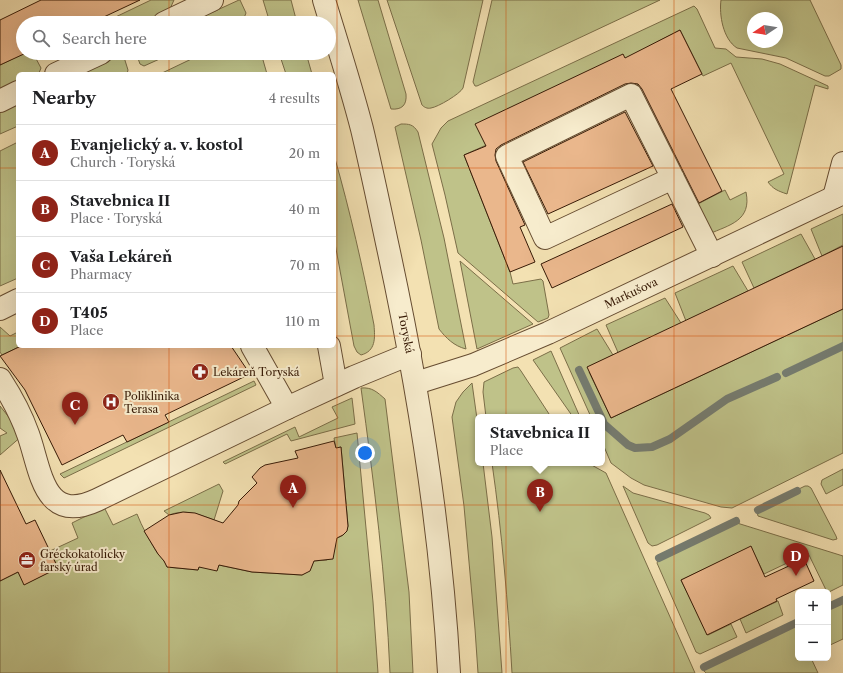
<!DOCTYPE html>
<html lang="en">
<head>
<meta charset="utf-8">
<style>
  body { margin:0; font-family:"Libre Caslon Text",serif; background:#f2f2f2; color:#202124 }
  .controls { position:absolute; right:12px; bottom:12px; display:grid; overflow:hidden; border-radius:6px; box-shadow:0 4px 16px #0002 }
  .controls button { width:36px; height:36px; display:grid; place-items:center; padding:0; border:0; border-bottom:1px solid #e0e0e0; background:#fff; color:#202124; font:20px sans-serif }
  .compass { position:absolute; left:747px; top:12px; width:36px; height:36px; border-radius:50%; background:#fff; box-shadow:0 4px 16px #0002; rotate:258deg }
  .you { position:absolute; left:365px; top:453px; width:14px; height:14px; margin:-10px; border:3px solid #fff; border-radius:50%; background:#1a73e8; box-shadow:0 0 0 6px #1a73e833 }
  .badge { display:grid; place-items:center; width:26px; height:26px; border-radius:50%; background:#8f2418; color:#fff; font-size:13px; font-weight:700 }
  .pin { position:absolute; translate:-50% -33px; filter:drop-shadow(0 1px 2px #0008) }
  .pin::after { content:''; position:absolute; top:21px; width:14px; height:12px; background:inherit; clip-path:polygon(0 0,100% 0,50% 100%) }
  .popup { position:absolute; left:475px; top:414px; width:130px; height:52px; box-sizing:border-box; display:grid; place-content:center; border-radius:6px; background:#fff; filter:drop-shadow(0 1px 3px #0005); font-size:13px; white-space:nowrap; color:#757577 }
  .popup b { font-size:15px; color:#202124 }
  .popup::after { content:''; position:absolute; left:50%; top:100%; margin-left:-8px; border:8px solid transparent; border-top-color:#fff }
  .list { margin:0; padding:0; list-style:none }
  h2 { display:flex; justify-content:space-between; align-items:center; height:52px; margin:0; padding:0 16px; font-size:17px }
  h2 small { font-size:13px; font-weight:400; color:#757577 }
  .list li { display:grid; grid-template-columns:26px 1fr auto; gap:12px; align-items:center; box-sizing:border-box; height:56px; padding:0 16px; border-top:1px solid #e0e0e0 }
  .list b { display:block; font-size:15px; white-space:nowrap }
  .list p { margin:0; font-size:13px; white-space:nowrap; color:#757577 }
  .list em { font-size:13px; font-style:normal; color:#757577 }
  .icon { flex:none; width:22px; height:22px; fill:none; stroke:currentColor; stroke-width:2; stroke-linecap:round; stroke-linejoin:round }
  .map { position:relative; flex:none; width:843px; height:673px; overflow:hidden }
  .search { position:absolute; background:#fff; box-shadow:0 4px 16px #0002; left:16px; top:16px; width:320px; height:44px; display:flex; align-items:center; gap:10px; box-sizing:border-box; padding:0 14px; border-radius:22px; color:#757577; font-size:15px }
  .panel { position:absolute; background:#fff; box-shadow:0 4px 16px #0002; left:16px; top:72px; width:320px; height:276px; border-radius:6px }
  .map>svg:first-child { display:block }
  .green { fill:#bfc289; stroke:#7b6e48; fill-rule:evenodd }
  .lines { fill:none; stroke-linecap:round; stroke-linejoin:round }
  .stream { stroke:#757b6f; stroke-width:8 }
  .building { fill:#eab78c; stroke:#371a06 }
  .minor-casing { stroke:#664c31; stroke-width:24 }
  .minor { stroke:#f7eccd; stroke-width:22 }
  .grid { fill:none; stroke:#d6530b; stroke-width:1; stroke-opacity:0.55 }
  .labels { text-anchor:middle; stroke-width:4; stroke-linejoin:round; paint-order:stroke }
  .street-label { font-size:11px; fill:#371a06; stroke:#f7eccd }
  .poi-label { font-size:11px; fill:#371a06; stroke:#f7eccd; text-anchor:start }
</style>
</head>
<body>
<div class="map">
<svg width="843" height="673" viewBox="0 0 843 673">
  <rect width="100%" height="100%" fill="#f3e1b2"/>
  <filter id="stains"><feTurbulence type="fractalNoise" baseFrequency=".005" numOctaves="4"/><feColorMatrix values="0 0 0 0 .2 0 0 0 0 .09 0 0 0 0 .02 0 0 0 .5 -.17"/></filter>
  <radialGradient id="worn" r=".72"><stop offset=".6" stop-color="#630" stop-opacity="0"/><stop offset="1" stop-color="#630" stop-opacity=".3"/></radialGradient>
  <g class="green">
    <path d="M 151,0 L 174,0 L 169,11 L 145,23 L 103,23 Z"/>
    <path d="M 239,0 L 240,0 L 246,13 L 244,18 L 234,23 L 189,23 Z"/>
    <path d="M 263,0 L 291,0 L 297,23 L 270,23 Z"/>
    <path d="M 358,0 L 378,0 L 406,94 C 407,105 402,110 391,109 Z"/>
    <path d="M 387,0 L 483,0 L 463,88 C 460,94 438,107 431,108 C 427,109 424,107 422,105 Z"/>
    <path d="M 492,0 L 660,0 L 477,86 L 475,86 L 473,82 Z"/>
    <path d="M 721,0 L 810,0 L 841,65 L 841,69 L 829,76 L 825,76 L 786,58 L 737,48 C 723,39 719,15 721,0 ZM 753,18 L 777,18 L 777,42 L 753,42 Z"/>
    <path d="M 694,6 L 697,9 L 715,48 L 726,49 L 736,57 L 762,59 L 780,64 L 828,86 L 828,89 L 815,85 L 787,194 C 778,191 773,189 768,182 L 784,174 L 731,63 L 703,76 L 680,30 L 657,42 L 674,75 L 640,88 L 634,79 L 464,155 L 510,272 L 513,284 L 541,279 L 543,281 L 549,315 L 548,318 L 538,322 L 458,253 L 445,195 L 432,144 L 441,128 L 448,121 Z"/>
    <path d="M 25,53 L 33,53 L 41,68 L 39,73 L 18,74 L 18,83 L 0,92 L 0,65 Z"/>
    <path d="M 136,53 L 173,53 L 144,66 L 140,64 Z"/>
    <path d="M 204,53 L 261,53 L 267,74 L 160,74 Z"/>
    <path d="M 279,53 L 306,53 L 312,74 L 286,74 Z"/>
    <path d="M 123,54 L 128,70 L 127,74 L 80,74 Z"/>
    <path d="M 18,104 L 18,126 L 0,134 L 0,112 Z"/>
    <path d="M 401,124 C 409,124 413,124 418,132 L 444,238 L 466,349 C 454,346 446,338 439,329 L 421,240 L 395,127 Z"/>
    <path d="M 18,142 L 18,278 L 0,286 L 0,151 Z"/>
    <path d="M 334,155 C 350,211 363,268 374,325 C 375,338 376,351 361,355 L 357,352 L 354,346 L 334,238 Z"/>
    <path d="M 725,190 L 730,200 L 746,192 C 752,221 729,225 709,234 L 694,206 Z"/>
    <path d="M 843,214 L 843,245 L 822,256 L 811,229 Z"/>
    <path d="M 801,234 L 815,259 L 754,288 L 742,262 Z"/>
    <path d="M 460,261 L 533,324 L 477,349 Z"/>
    <path d="M 733,266 L 748,291 L 686,321 L 675,293 Z"/>
    <path d="M 665,298 L 681,323 L 620,357 L 606,325 Z"/>
    <path d="M 843,309 L 843,453 L 732,508 L 721,507 L 644,485 L 631,478 L 611,463 L 602,442 L 602,417 L 591,417 L 560,348 L 597,329 L 613,355 L 588,367 L 590,371 L 589,372 L 611,418 Z"/>
    <path d="M 0,327 L 10,336 L 18,332 L 18,346 L 21,346 L 2,355 L 0,352 Z"/>
    <path d="M 551,351 L 580,417 L 573,417 L 533,360 Z"/>
    <path d="M 518,367 L 521,371 L 551,417 L 486,417 L 483,392 L 484,382 L 513,368 Z"/>
    <path d="M 254,381 L 256,385 L 64,478 L 60,474 Z"/>
    <path d="M 472,383 L 478,426 L 478,463 L 483,463 L 492,537 L 502,673 L 478,673 L 475,629 L 464,506 L 452,417 L 456,402 L 463,392 Z"/>
    <path d="M 361,388 C 372,387 377,392 385,399 L 409,592 L 413,673 L 390,673 C 386,578 374,483 361,388 Z"/>
    <path d="M 352,398 L 355,424 L 291,441 L 287,434 L 225,464 L 223,462 L 295,427 L 299,437 L 338,418 L 332,407 Z"/>
    <path d="M 0,406 L 23,435 L 0,455 L 0,436 L 7,433 L 0,428 Z"/>
    <path d="M 357,433 L 373,602 L 378,673 L 0,673 L 0,581 L 18,572 L 25,584 L 58,568 L 50,551 L 78,538 L 72,523 L 104,507 L 113,525 L 137,514 C 142,527 149,539 156,551 C 161,558 164,559 167,567 L 198,570 L 199,567 L 219,565 L 252,572 L 302,575 C 309,571 312,569 313,561 L 327,560 L 335,538 C 342,537 346,534 348,526 L 341,447 L 336,448 L 334,438 Z"/>
    <path d="M 492,463 L 588,463 L 606,473 L 695,673 L 512,673 C 508,603 502,533 492,463 Z"/>
    <path d="M 843,469 L 843,485 L 826,494 L 821,484 L 822,480 Z"/>
    <path d="M 219,484 L 223,491 L 214,520 C 198,514 185,509 169,515 L 164,511 Z"/>
    <path d="M 623,486 L 633,493 L 705,513 L 709,515 L 711,518 L 657,545 L 652,546 L 648,543 Z"/>
    <path d="M 805,486 L 808,486 L 811,488 L 836,536 L 837,539 L 833,540 L 758,516 L 757,512 L 758,509 Z"/>
    <path d="M 736,520 L 737,523 L 843,556 L 843,585 L 829,592 L 827,592 L 808,553 L 764,574 L 751,547 L 681,580 L 708,635 L 731,624 L 737,637 L 700,654 L 696,652 L 657,563 L 660,556 Z"/>
    <path d="M 843,598 L 843,639 L 828,646 L 828,605 Z"/>
    <path d="M 778,601 L 783,615 L 746,633 L 740,619 Z"/>
    <path d="M 798,620 L 798,658 L 811,658 L 818,673 L 706,673 L 703,670 L 705,664 Z"/>
  </g>
  <g class="lines">
    <g class="stream">
      <path d="M 579,370 L 601,417"/>
      <path d="M 786,373 L 843,346"/>
      <path d="M 602,419 L 604,424 L 628,445 L 635,448 L 652,447 L 670,439 L 727,399 L 777,377"/>
      <path d="M 758,510 L 797,491"/>
      <path d="M 659,558 L 736,521"/>
      <path d="M 828,607 L 843,600"/>
      <path d="M 704,667 L 798,622"/>
    </g>
  </g>
  <g class="building">
    <path d="M 41,0 L 140,0 L 91,23 L 23,23 L 23,53 L 26,53 L 0,65 L 0,20 Z"/>
    <path d="M 680,30 L 702,74 L 671,89 L 722,191 L 699,203 L 642,89 L 638,84 L 631,83 L 625,84 L 501,145 L 496,149 L 495,155 L 496,161 L 525,225 L 520,227 L 535,262 L 510,272 L 464,155 L 486,146 L 475,124 L 623,54 L 625,58 Z"/>
    <path d="M 625,112 L 653,166 L 548,214 L 523,162 Z"/>
    <path d="M 672,204 L 683,227 L 552,288 L 541,264 Z"/>
    <path d="M 843,246 L 843,309 L 611,418 L 587,367 Z"/>
    <path d="M 21,346 L 231,346 L 250,374 L 165,415 L 169,422 L 127,442 L 123,435 L 62,465 L 25,390 L 0,356 Z"/>
    <path d="M 334,441 L 336,448 L 341,447 L 348,526 L 347,531 L 343,535 L 337,538 L 333,559 L 314,561 L 310,571 L 302,575 L 252,572 L 219,565 L 217,571 L 199,567 L 198,570 L 167,567 L 164,561 L 158,554 L 144,531 L 169,515 L 183,512 L 195,513 L 223,523 L 238,505 L 239,501 L 257,483 L 252,477 L 260,468 L 265,465 L 298,458 L 295,451 Z"/>
    <path d="M 0,470 L 26,524 L 35,520 L 58,568 L 24,585 L 18,572 L 0,581 Z"/>
    <path d="M 751,546 L 765,577 L 804,559 L 814,581 L 776,599 L 777,601 L 707,635 L 681,580 Z"/>
  </g>
  <g class="lines">
    <defs>
      <g id="minor">
        <path d="M 324,0 C 337,43 351,86 362,129 C 371,167 379,205 387,243 C 418,385 441,528 449,673"/>
        <path d="M 164,23 L 212,0"/>
        <path d="M 56,74 L 101,53"/>
        <path d="M 0,101 L 18,92"/>
        <path d="M 673,178 L 545,238 L 507,156 L 631,95 L 712,256"/>
        <path d="M 834,197 L 843,163"/>
        <path d="M 0,309 L 18,300"/>
        <path d="M 252,346 L 287,408"/>
        <path d="M 329,346 L 336,385"/>
        <path d="M 0,379 C 11,396 21,414 28,434 C 41,470 43,525 97,500 L 287,408 L 354,377 L 410,354"/>
        <path d="M 416,383 L 473,365 L 548,333 L 843,193"/>
      </g>
    </defs>
    <use href="#minor" class="minor-casing"/>
    <use href="#minor" class="minor"/>
  </g>
  <path class="grid" d="M 169,0 L 169,23M 337,0 L 337,673M 506,0 L 506,673M 674,0 L 674,673M 169,53 L 169,74M 0,168 L 18,168M 334,168 L 843,168M 0,336 L 18,336M 334,336 L 843,336M 169,346 L 169,673M 0,505 L 843,505"/>
  <defs>
    <symbol id="pharmacy-disc" viewBox="-11 -11 22 22"><circle r="9.5" fill="#8f2418" stroke="#f7eccd"/><path d="M-2-6h4v4h4v4h-4v4h-4v-4h-4v-4h4Z" fill="#fff"/></symbol>
    <symbol id="hospital-disc" viewBox="-11 -11 22 22"><circle r="9.5" fill="#8f2418" stroke="#f7eccd"/><path d="M-5-5h3v3.5h4V-5h3V5h-3V1.5h-4V5h-3Z" fill="#fff"/></symbol>
    <symbol id="office-disc" viewBox="-11 -11 22 22"><circle r="9.5" fill="#8f2418" stroke="#f7eccd"/><path d="M-6-3h4V-5.5h4V-3h4V5H-6ZM-1-4.5V-3h2v-1.5ZM-6 0V1H6V0Z" fill="#fff"/></symbol>
  </defs>
  <g fill-rule="evenodd">
    <use href="#pharmacy-disc" x="190" y="362" width="20" height="20"/>
    <use href="#hospital-disc" x="101" y="392" width="20" height="20"/>
    <use href="#office-disc" x="17" y="550" width="20" height="20"/>
  </g>
  <g class="labels">
    <g class="street-label">
      <text transform="translate(631 293) rotate(-25)" y="4">Markušova</text>
      <text transform="translate(406 333) rotate(79)" y="4">Toryská</text>
    </g>
    <g class="poi-label">
      <text x="213" y="376">Lekáreň Toryská</text>
      <text x="124" y="400">Poliklinika<tspan x="124" dy="13">Terasa</tspan></text>
      <text x="40" y="558">Gréckokatolícky<tspan x="40" dy="13">farský úrad</tspan></text>
    </g>
  </g>
  <rect width="100%" height="100%" filter="url(#stains)"/>
  <rect width="100%" height="100%" fill="url(#worn)"/>
</svg>
<div class="controls">
<button>+</button>
<button>−</button>
</div>
<svg class="compass" viewBox="-18 -18 36 36"><path d="M0-13l5 13h-10z" fill="#e53935"/><path d="M0 13l5-13h-10z" fill="#757577"/></svg>
<div class="you"></div>
<div class="pin badge" style="left:293px;top:508px">A</div>
<div class="pin badge" style="left:540px;top:512px">B</div>
<div class="popup"><b>Stavebnica II</b>Place</div>
<div class="pin badge" style="left:75px;top:425px">C</div>
<div class="pin badge" style="left:796px;top:576px">D</div>
<div class="search"><svg class="icon" aria-label="search" viewBox="0 0 24 24"><circle cx="10" cy="10" r="6"/><path d="M15 15l6 6"/></svg>Search here</div>
<section class="panel">
<h2>Nearby<small>4 results</small></h2>
<ul class="list">
<li><span class="badge">A</span><div><b>Evanjelický a. v. kostol</b><p>Church · Toryská</p></div><em>20 m</em></li>
<li><span class="badge">B</span><div><b>Stavebnica II</b><p>Place · Toryská</p></div><em>40 m</em></li>
<li><span class="badge">C</span><div><b>Vaša Lekáreň</b><p>Pharmacy</p></div><em>70 m</em></li>
<li><span class="badge">D</span><div><b>T405</b><p>Place</p></div><em>110 m</em></li>
</ul>
</section>
</div>
</body>
</html>
